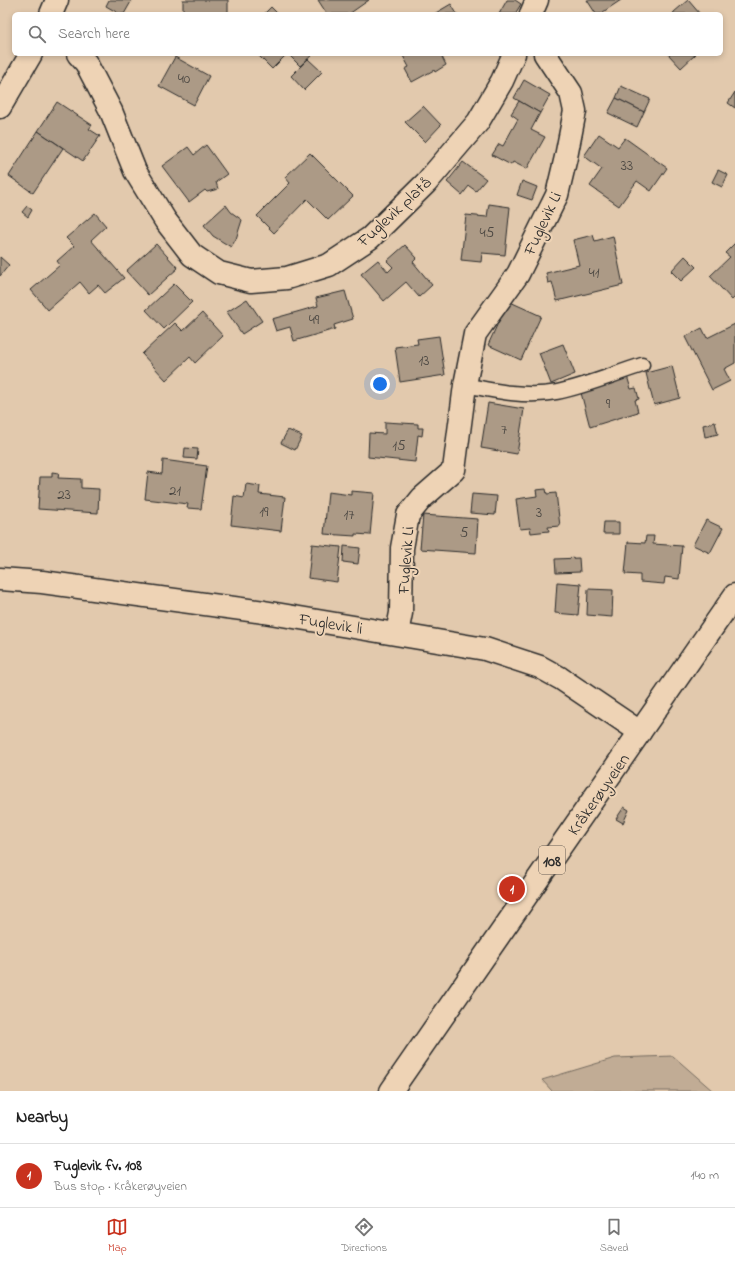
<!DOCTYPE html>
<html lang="en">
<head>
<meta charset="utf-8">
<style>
  body { margin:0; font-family:"Indie Flower",sans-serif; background:#f2f2f2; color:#222 }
  .you { position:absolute; left:380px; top:384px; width:14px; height:14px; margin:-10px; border:3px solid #fff; border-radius:50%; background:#1a73e8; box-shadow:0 0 0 6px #1a73e833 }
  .badge { display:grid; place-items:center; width:26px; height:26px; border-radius:50%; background:#c8321e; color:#fff; font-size:13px; font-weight:700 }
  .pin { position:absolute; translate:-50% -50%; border:2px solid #fff; box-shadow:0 1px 4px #0006 }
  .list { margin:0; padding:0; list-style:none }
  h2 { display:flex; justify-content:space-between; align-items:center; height:52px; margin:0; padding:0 16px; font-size:17px }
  h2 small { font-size:13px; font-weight:400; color:#767676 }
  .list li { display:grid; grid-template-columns:26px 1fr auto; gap:12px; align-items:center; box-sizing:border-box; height:64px; padding:0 16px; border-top:1px solid #e0e0e0 }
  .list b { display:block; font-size:15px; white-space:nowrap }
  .list p { margin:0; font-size:13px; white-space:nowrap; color:#767676 }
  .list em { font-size:13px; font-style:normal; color:#767676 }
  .icon { flex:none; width:22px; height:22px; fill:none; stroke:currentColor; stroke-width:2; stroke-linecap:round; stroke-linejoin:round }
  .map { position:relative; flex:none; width:735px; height:1091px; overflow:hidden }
  .search { position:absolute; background:#fff; box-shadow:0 2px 6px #0003; left:12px; right:12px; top:12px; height:44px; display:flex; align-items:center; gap:10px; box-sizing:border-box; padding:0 14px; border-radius:6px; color:#767676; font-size:15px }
  .sheet { height:116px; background:#fff }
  nav { display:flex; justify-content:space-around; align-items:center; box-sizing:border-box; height:56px; border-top:1px solid #e0e0e0; background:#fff; font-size:11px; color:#767676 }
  nav a { display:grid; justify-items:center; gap:2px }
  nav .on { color:#c8321e }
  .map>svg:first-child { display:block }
  .green { fill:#c1ac95; stroke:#766c60 }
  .building { fill:#ac9a86; stroke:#2b2b2b }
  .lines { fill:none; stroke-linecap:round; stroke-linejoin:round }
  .lane-casing { stroke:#2b2b2b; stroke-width:17 }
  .street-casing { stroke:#2b2b2b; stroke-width:25 }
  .primary-casing { stroke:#2b2b2b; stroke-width:25 }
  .lane { stroke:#eed3b5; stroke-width:14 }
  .street { stroke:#eed3b5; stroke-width:22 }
  .primary { stroke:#eed3b5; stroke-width:22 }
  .labels { text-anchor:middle; stroke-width:4; stroke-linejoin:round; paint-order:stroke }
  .number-label { font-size:15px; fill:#4b4742 }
  .shield { fill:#eed3b5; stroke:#665d54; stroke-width:1 }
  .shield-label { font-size:16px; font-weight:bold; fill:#2b2b2b }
  .street-label { font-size:17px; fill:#2b2b2b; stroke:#eed3b5 }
</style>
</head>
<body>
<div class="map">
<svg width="735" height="1091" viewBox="0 0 735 1091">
  <rect width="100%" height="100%" fill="#e2c9ad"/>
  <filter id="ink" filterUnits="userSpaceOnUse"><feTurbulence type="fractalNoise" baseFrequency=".025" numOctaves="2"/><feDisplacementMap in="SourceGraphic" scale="8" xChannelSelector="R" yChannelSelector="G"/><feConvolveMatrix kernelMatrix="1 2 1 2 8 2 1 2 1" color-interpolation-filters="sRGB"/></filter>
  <g filter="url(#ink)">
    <path class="green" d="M 673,1056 L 713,1091 L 552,1091 L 542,1080 L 615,1058 Z"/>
    <g class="building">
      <path d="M 109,0 L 132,0 L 124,14 L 120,14 L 106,6 Z"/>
      <rect x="183" y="0" width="45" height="13"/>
      <path d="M 318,0 L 369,0 L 349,14 L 327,14 Z"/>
      <path d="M 507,0 L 515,0 L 521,4 L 515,14 L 499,14 Z"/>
      <path d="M 587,0 L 621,0 L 600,14 L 596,14 Z"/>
      <path d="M 688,0 L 700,14 L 673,14 L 674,12 Z"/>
      <path d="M 451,4 L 457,14 L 434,14 Z"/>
      <path d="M 271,7 L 278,14 L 264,14 Z"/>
      <path d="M 257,54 L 287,54 L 272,69 Z"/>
      <path d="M 288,54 L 313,54 L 300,66 Z"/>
      <path d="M 402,54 L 448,54 L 442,57 L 446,65 L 435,72 L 434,70 L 412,82 L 405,69 L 409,67 Z"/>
      <path d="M 668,54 L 696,54 L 681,68 Z"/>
      <path d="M 175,57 L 209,76 L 194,105 L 159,86 Z"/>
      <path d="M 308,59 L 322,72 L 304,90 L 291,76 Z"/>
      <path d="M 524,80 L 550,95 L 540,113 L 514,98 Z"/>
      <path d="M 621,86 L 650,99 L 644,112 L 616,98 Z"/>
      <path d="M 735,92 L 735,108 L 728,103 Z"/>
      <path d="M 616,98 L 644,112 L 637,127 L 608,113 Z"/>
      <path d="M 519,101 L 540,113 L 531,130 L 545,137 L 527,169 L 513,162 L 511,165 L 492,155 L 499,144 L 503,146 L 518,119 L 511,114 Z"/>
      <path d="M 57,102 L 92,125 L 89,129 L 100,136 L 83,161 L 38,131 Z"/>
      <path d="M 423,106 L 441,125 L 425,142 L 405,122 Z"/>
      <path d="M 38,131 L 63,148 L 33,193 L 9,176 Z"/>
      <path d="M 599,134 L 618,147 L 625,138 L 667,168 L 651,191 L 637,181 L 619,206 L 590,186 L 602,169 L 584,156 Z"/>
      <path d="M 206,145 L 227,174 L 216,182 L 218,189 L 207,192 L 205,190 L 189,202 L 162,166 L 188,147 L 194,155 Z"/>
      <path d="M 310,153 L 353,196 L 328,220 L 307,199 L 274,233 L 257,216 L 290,183 L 285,177 Z"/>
      <path d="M 463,162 L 486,179 L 476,191 L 469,186 L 462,195 L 447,182 Z"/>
      <path d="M 718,170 L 728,175 L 722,187 L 712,182 Z"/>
      <path d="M 522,181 L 537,187 L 532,200 L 517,195 Z"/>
      <path d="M 489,204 L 510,207 L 505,255 L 482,253 L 481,262 L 461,260 L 466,215 L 487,217 Z"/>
      <path d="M 226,205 L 231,212 L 242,220 L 236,239 L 231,247 L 213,236 L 204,225 Z"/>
      <path d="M 27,206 L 32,210 L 28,217 L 22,212 Z"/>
      <path d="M 95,213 L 106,226 L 91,240 L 124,278 L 105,293 L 98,285 L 89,293 L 80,282 L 48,310 L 31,290 L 60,265 L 57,261 L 74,246 L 66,238 Z"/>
      <path d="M 593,235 L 595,241 L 613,236 L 623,285 L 557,301 L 552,282 L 548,283 L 546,273 L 579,265 L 573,240 Z"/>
      <path d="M 735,243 L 735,297 L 732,300 L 710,276 L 730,257 L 725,253 Z"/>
      <path d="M 156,244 L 178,268 L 148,295 L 126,271 Z"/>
      <path d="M 405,245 L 417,258 L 413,262 L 432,285 L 419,297 L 406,282 L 384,301 L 361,274 L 378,260 L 388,272 L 393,267 L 387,261 Z"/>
      <path d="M 685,256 L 696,267 L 681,281 L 671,271 Z"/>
      <path d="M 0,257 L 9,265 L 0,276 Z"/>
      <path d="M 174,284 L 192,302 L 164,329 L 146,310 Z"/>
      <path d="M 345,291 L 353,319 L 334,325 L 335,329 L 294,341 L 290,327 L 276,331 L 272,319 L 318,306 L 316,298 Z"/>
      <path d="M 247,299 L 262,321 L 242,334 L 227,312 Z"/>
      <path d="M 508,301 L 541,316 L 521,360 L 488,345 Z"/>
      <path d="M 202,313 L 223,336 L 195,363 L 190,357 L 166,380 L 142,354 L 175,323 L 183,331 Z"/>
      <path d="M 735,324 L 735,363 L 724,369 L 730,381 L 712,390 L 685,337 L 702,328 L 707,338 Z"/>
      <path d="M 439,336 L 445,375 L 400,382 L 395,347 L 418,344 L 417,339 Z"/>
      <path d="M 563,344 L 575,374 L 551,384 L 539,353 Z"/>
      <path d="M 672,366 L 680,398 L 654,405 L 646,373 Z"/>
      <path d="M 627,376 L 631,389 L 636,388 L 639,399 L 635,400 L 638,412 L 590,427 L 580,389 Z"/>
      <path d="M 488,403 L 524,409 L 517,454 L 481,448 Z"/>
      <path d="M 385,422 L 418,424 L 418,428 L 423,428 L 422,436 L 418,435 L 415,462 L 368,457 L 369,433 L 385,434 Z"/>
      <path d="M 715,422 L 718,434 L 705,437 L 703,425 Z"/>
      <path d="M 288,430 L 302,436 L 295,450 L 281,443 Z"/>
      <path d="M 185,448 L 198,449 L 197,459 L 184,458 Z"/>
      <path d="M 163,460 L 207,466 L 201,509 L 187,508 L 188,504 L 145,499 L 148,472 L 162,474 Z"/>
      <path d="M 52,472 L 59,473 L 58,478 L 81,479 L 81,488 L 99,489 L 98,513 L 38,509 L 40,477 L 52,477 Z"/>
      <path d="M 246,484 L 260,486 L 259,494 L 285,497 L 281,531 L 231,525 L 234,496 L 244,498 Z"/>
      <path d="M 546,489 L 547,494 L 556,493 L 560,526 L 548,527 L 549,531 L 531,533 L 530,528 L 520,529 L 516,499 L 537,496 L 536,490 Z"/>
      <path d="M 351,491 L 374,493 L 370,535 L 355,534 L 355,536 L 324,534 L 328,492 L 351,495 Z"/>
      <path d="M 472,494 L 497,496 L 495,515 L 470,513 Z"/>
      <path d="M 423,515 L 478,519 L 476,553 L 420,549 Z"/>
      <path d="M 706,520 L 723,528 L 710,553 L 693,545 Z"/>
      <path d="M 604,522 L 619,522 L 619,534 L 603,534 Z"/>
      <path d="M 646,536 L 654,536 L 653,544 L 682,546 L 679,579 L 665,577 L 664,584 L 640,582 L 640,575 L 625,574 L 628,542 L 645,543 Z"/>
      <path d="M 312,544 L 341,547 L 337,582 L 308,578 Z"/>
      <path d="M 344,546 L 360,548 L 358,564 L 343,562 Z"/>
      <path d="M 579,558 L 580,572 L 556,573 L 555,559 Z"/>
      <path d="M 557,582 L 581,584 L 578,615 L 555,613 Z"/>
      <path d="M 588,589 L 613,590 L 612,617 L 587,615 Z"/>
      <path d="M 624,807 L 629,810 L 623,823 L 616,819 Z"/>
    </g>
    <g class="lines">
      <defs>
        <path id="lane" d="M 465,385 C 494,391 527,398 557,392 C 586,386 614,374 642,365"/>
        <g id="street">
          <path d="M 51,14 L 57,0"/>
          <path d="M 531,14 L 537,0"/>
          <path d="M 78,54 L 86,63 L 111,111 L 135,171 L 165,220 L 192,255 L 219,273 L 251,281 L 287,278 L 329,265 L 370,238 L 426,183 L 478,122 L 502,81 L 514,54"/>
          <path d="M 0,107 L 31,54"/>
          <path d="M 0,579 L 42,582 L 264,612 L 485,649 L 540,667 L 560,678 L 640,732"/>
          <path d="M 397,633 L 401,613 L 402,548 L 408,515 L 422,498 L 454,470 L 465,385 L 475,334 L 518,274 L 557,195 L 566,157 L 575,111 L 571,93 L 545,54"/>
        </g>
        <path id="primary" d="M 391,1091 L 735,595"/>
      </defs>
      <use href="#lane" class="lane-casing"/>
      <use href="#street" class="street-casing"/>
      <use href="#primary" class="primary-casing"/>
      <use href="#lane" class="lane"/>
      <use href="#street" class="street"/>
      <use href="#primary" class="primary"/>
    </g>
  </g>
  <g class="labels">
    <g class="number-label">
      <text x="184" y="83">40</text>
      <text x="627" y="170">33</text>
      <text x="487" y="237">45</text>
      <text x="594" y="277">41</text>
      <text x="314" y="324">49</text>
      <text x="424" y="365">13</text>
      <text x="608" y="408">9</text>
      <text x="504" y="434">7</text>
      <text x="399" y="450">15</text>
      <text x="175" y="495">21</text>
      <text x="64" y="499">23</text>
      <text x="264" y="516">19</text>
      <text x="539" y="517">3</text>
      <text x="349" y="519">17</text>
      <text x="464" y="537">5</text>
    </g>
    <rect class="shield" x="539" y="846" width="26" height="28" rx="3"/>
    <g class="shield-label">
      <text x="552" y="866">108</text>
    </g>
    <g class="street-label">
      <text transform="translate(394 211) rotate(-43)" y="6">Fuglevik platå</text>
      <text transform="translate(542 223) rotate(-65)" y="6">Fuglevik Li</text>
      <text transform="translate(405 560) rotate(-86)" y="6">Fuglevik Li</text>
      <text transform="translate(331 623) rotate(9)" y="6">Fuglevik li</text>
      <text transform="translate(598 794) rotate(-55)" y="6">Kråkerøyveien</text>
    </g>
  </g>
</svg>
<div class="you"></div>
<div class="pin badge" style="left:512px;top:889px">1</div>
<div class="search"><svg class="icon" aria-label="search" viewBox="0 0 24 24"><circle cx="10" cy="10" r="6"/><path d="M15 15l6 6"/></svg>Search here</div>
</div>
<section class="sheet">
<h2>Nearby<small></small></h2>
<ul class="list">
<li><span class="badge">1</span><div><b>Fuglevik fv. 108</b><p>Bus stop · Kråkerøyveien</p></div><em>140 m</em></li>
</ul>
</section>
<nav>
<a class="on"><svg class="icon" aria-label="map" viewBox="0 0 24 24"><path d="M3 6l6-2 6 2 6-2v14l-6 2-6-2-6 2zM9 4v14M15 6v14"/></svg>Map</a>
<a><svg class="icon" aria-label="directions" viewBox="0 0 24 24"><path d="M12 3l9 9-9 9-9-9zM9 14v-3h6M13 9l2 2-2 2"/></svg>Directions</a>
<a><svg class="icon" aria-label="saved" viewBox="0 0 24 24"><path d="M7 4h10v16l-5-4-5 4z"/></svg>Saved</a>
</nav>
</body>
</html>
